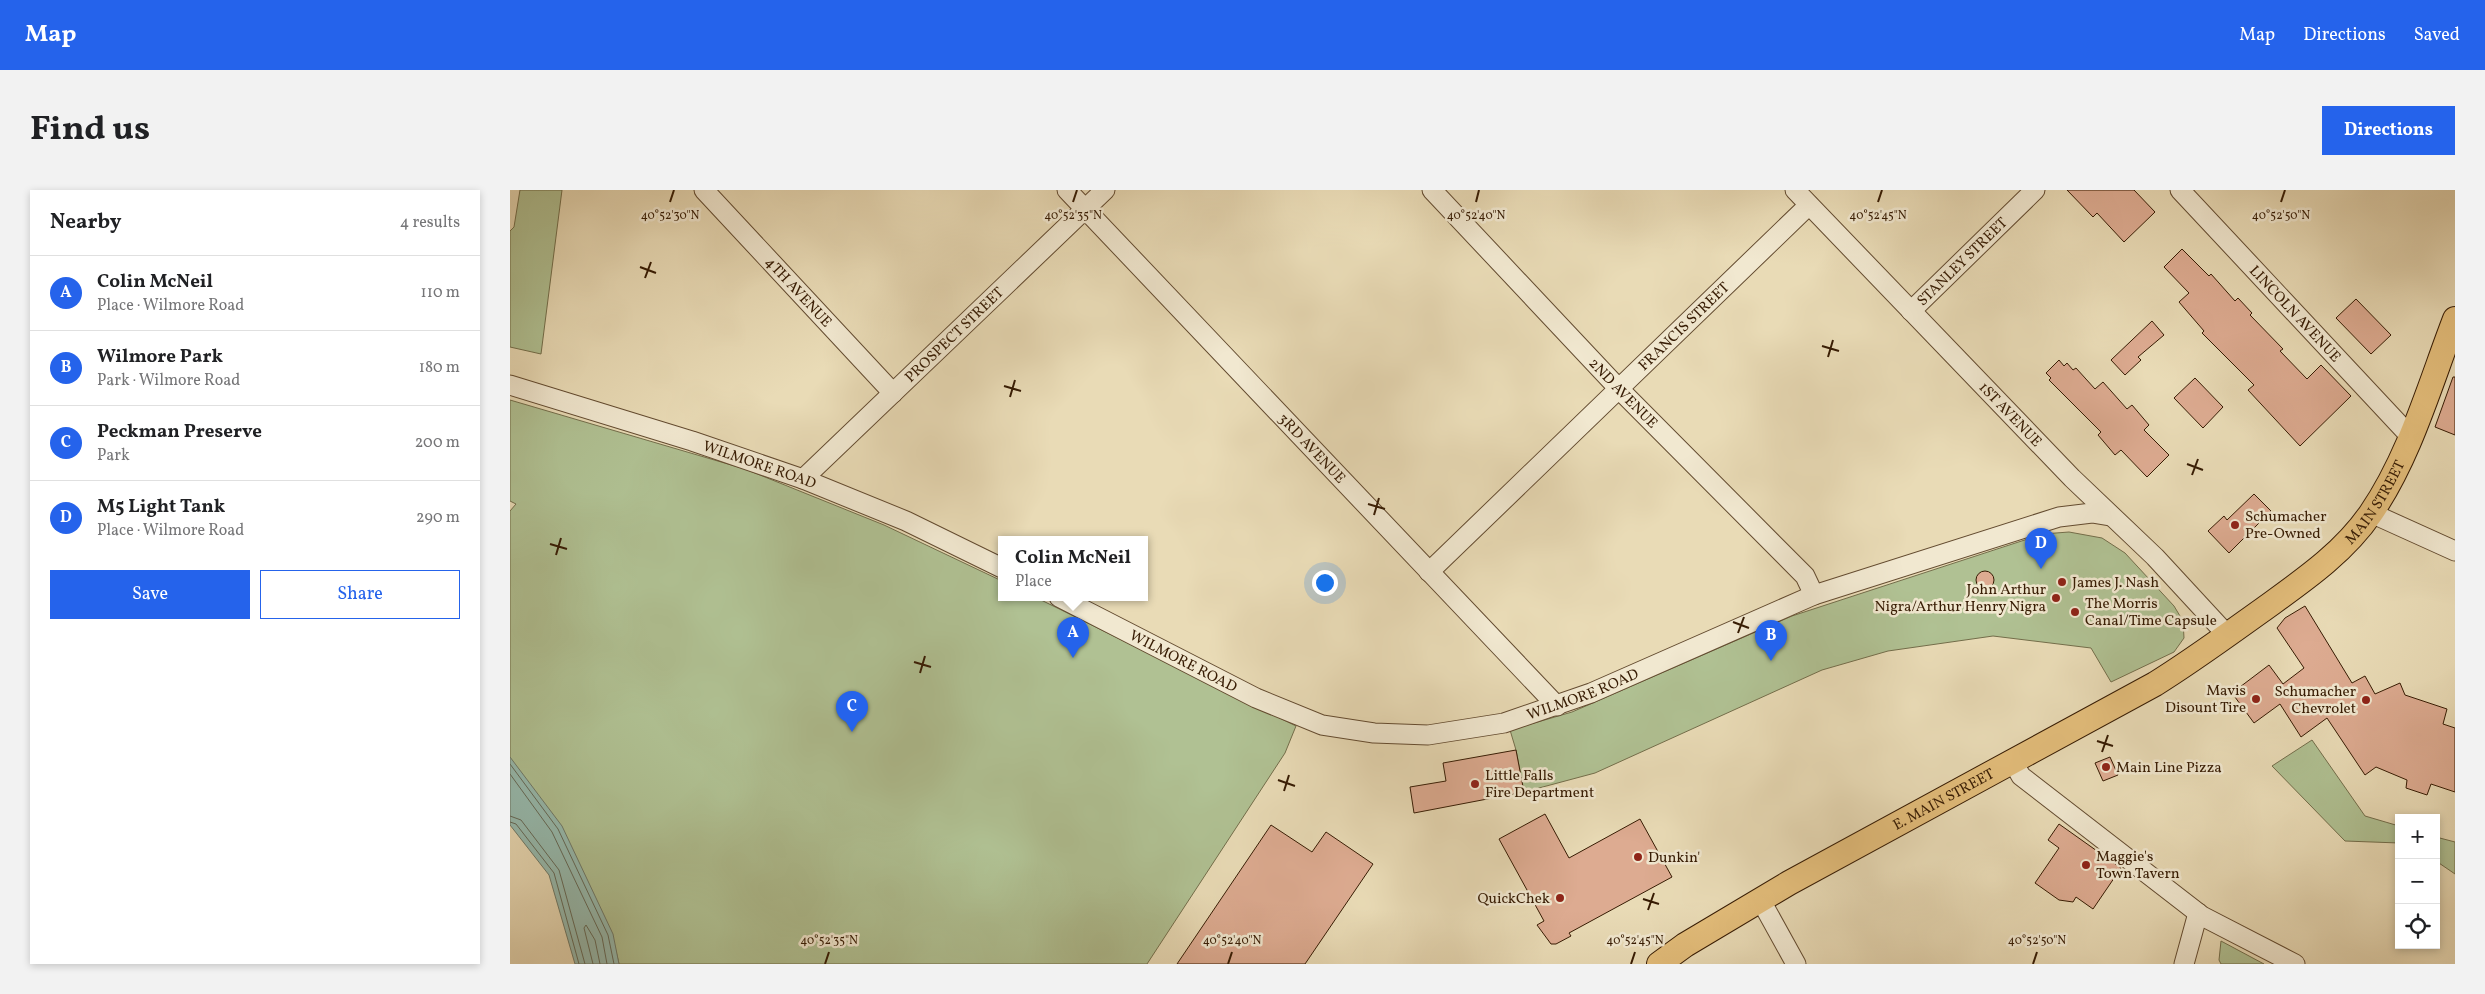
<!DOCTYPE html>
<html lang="en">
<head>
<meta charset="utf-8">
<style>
  body { margin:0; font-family:Vollkorn,serif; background:#f2f2f2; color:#202124 }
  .controls { position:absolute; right:15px; bottom:15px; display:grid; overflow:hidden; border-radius:0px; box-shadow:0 2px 8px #0003 }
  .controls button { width:45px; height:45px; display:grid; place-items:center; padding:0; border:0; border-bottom:1px solid #e0e0e0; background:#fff; color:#202124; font:25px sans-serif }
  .you { position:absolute; left:814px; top:392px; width:18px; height:18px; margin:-12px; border:4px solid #fff; border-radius:50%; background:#1a73e8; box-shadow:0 0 0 8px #1a73e833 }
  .badge { display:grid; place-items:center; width:32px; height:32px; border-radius:50%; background:#2563eb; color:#fff; font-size:16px; font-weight:700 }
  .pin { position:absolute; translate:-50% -41px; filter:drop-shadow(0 1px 2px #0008) }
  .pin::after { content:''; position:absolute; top:26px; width:18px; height:15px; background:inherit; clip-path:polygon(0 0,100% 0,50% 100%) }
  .popup { position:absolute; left:488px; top:346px; width:150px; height:65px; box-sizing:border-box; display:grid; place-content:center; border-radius:0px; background:#fff; filter:drop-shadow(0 1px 4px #0005); font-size:16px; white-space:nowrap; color:#757577 }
  .popup b { font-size:19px; color:#202124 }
  .popup::after { content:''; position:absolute; left:50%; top:100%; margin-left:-10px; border:10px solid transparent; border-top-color:#fff }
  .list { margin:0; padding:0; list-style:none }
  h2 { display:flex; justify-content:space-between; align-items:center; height:65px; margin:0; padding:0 20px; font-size:21px }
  h2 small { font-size:16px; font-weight:400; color:#757577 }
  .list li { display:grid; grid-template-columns:32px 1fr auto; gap:15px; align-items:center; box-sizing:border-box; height:75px; padding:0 20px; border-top:1px solid #e0e0e0 }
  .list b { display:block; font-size:19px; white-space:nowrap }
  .list p { margin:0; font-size:16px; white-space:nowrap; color:#757577 }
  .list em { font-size:16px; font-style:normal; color:#757577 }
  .actions { display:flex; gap:10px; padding:15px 20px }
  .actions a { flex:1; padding:11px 0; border:1px solid #2563eb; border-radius:0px; text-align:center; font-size:18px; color:#2563eb }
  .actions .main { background:#2563eb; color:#fff }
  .icon { flex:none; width:28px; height:28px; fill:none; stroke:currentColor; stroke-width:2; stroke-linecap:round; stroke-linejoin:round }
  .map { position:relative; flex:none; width:1945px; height:774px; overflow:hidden; border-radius:0px }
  header { display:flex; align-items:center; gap:30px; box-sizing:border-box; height:70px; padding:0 25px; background:#2563eb; color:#fff }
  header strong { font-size:24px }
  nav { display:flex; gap:28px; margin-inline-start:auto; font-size:18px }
  .intro { display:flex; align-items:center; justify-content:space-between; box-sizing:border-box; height:120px; padding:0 30px }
  h1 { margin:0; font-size:35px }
  .button { padding:12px 22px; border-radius:0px; background:#2563eb; color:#fff; font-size:18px; font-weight:700 }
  main { display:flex; gap:30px; padding:0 30px }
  aside { flex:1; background:#fff; border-radius:0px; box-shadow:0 2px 8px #0003 }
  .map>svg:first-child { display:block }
  .green { fill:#b0c193; stroke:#736e4b }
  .water { fill:#97bbaf; stroke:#707b6a }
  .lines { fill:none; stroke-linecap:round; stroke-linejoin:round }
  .shore { stroke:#666b59; stroke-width:1 }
  .building { fill:#ddab91; stroke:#361b03 }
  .minor-casing { stroke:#634b30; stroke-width:21 }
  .major-casing { stroke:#361b03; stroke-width:26 }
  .minor { stroke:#f1e8d0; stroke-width:19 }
  .major { stroke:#e4be7b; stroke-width:24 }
  .ticks { fill:none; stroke:#361b03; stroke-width:2 }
  .poi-dot { fill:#8f2418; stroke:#f1e8d0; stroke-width:2 }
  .labels { text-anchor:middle; stroke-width:5; stroke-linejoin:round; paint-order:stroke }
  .street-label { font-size:15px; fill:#361b03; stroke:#f1e8d0 }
  .poi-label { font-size:15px; fill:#361b03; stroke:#f1e8d0; text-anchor:start }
  .ticks-label { font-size:12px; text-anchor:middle; fill:#361b03; stroke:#f1e8d0; stroke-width:5; stroke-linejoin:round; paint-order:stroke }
</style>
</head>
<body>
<header>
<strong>Map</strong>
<nav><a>Map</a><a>Directions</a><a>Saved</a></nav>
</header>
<div class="intro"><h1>Find us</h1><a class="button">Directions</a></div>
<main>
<aside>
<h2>Nearby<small>4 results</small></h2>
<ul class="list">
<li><span class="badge">A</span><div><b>Colin McNeil</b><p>Place · Wilmore Road</p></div><em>110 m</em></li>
<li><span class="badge">B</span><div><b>Wilmore Park</b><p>Park · Wilmore Road</p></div><em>180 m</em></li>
<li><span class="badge">C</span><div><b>Peckman Preserve</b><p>Park</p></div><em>200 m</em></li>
<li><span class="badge">D</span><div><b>M5 Light Tank</b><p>Place · Wilmore Road</p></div><em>290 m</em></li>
</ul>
<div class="actions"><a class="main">Save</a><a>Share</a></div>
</aside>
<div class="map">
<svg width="1945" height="774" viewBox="0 0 1945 774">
  <rect width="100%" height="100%" fill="#e9dbb6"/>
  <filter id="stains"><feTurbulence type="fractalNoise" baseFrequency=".004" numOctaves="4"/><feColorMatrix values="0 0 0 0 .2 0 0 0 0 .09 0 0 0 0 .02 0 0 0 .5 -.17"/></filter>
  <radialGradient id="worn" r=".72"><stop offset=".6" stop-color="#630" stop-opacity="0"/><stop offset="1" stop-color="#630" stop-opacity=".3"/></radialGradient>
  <g class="green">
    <path d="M 10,0 L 52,0 L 31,164 L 0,157 L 0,41 L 4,37 Z"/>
    <path d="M 0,210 L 235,279 L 374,335 L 492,391 L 492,407 L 525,407 L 786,536 L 775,563 L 637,774 L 109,774 L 105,757 L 0,570 L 0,321 L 6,314 L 0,311 Z"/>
    <path d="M 1559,342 L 1592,348 L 1615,363 L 1664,416 L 1673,431 L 1674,448 L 1664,462 L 1601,492 L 1581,458 L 1483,446 L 1378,461 L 1312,480 L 1085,583 L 1014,602 L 1006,560 L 1000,540 L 1062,522 L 1282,426 L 1533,344 Z"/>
    <path d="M 1802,550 L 1855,626 L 1889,636 L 1889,653 L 1835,651 L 1762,576 Z"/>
    <path d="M 1926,647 L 1945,652 L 1945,684 L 1926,671 Z"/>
    <path d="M 1711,751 L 1754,774 L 1711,774 L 1709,770 Z"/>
  </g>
  <path class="water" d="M 0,567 L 52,636 L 103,744 L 109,774 L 65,774 L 39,685 L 0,635 Z"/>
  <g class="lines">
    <g class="shore">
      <path d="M 0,574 L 48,639 L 98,745 L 104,774"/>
      <path d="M 0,584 L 42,642 L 92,747 L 97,774"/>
      <path d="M 0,626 L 11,630 L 49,680 L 75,774"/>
      <path d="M 0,632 L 6,634 L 44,683 L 69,774"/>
      <path d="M 83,774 L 74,738 L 76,735 L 85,750 L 90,774"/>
    </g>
  </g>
  <g class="building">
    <path d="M 1557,0 L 1624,0 L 1645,22 L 1614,52 L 1587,23 L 1583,27 Z"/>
    <path d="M 1672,59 L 1699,86 L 1701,84 L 1725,111 L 1728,108 L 1742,123 L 1740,125 L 1773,159 L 1770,161 L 1797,189 L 1811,175 L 1841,206 L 1790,256 L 1738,200 L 1744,195 L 1692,143 L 1694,141 L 1669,112 L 1679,103 L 1654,77 Z"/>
    <path d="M 1846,109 L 1881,145 L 1861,164 L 1826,128 Z"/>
    <path d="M 1642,131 L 1654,145 L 1628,167 L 1631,170 L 1615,185 L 1601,170 Z"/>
    <path d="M 1549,170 L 1554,176 L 1557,173 L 1563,180 L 1566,178 L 1585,199 L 1593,192 L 1617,219 L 1622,215 L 1639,235 L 1634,240 L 1659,265 L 1637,287 L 1611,260 L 1605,265 L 1588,245 L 1591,242 L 1539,190 L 1541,188 L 1536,183 Z"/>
    <path d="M 1943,187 L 1945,187 L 1945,245 L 1925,237 Z"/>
    <path d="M 1685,188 L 1713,217 L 1693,238 L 1664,208 Z"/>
    <path d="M 1744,304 L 1761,321 L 1719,363 L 1698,341 L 1714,326 L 1717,330 Z"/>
    <circle cx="1475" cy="390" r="9"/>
    <path d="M 1795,416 L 1842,493 L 1855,486 L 1865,504 L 1890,493 L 1895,505 L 1937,519 L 1933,534 L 1945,538 L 1945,602 L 1921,594 L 1917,605 L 1896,598 L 1897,590 L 1866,577 L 1855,585 L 1817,528 L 1791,547 L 1770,514 L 1744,533 L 1722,503 L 1759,475 L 1773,494 L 1794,478 L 1767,438 L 1775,428 Z"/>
    <path d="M 1006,560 L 1014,602 L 904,623 L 900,597 L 936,591 L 933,573 Z"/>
    <path d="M 1600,567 L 1608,585 L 1593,591 L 1585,573 Z"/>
    <path d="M 1035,624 L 1059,668 L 1130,629 L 1162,687 L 1059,743 L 1061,746 L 1046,754 L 1041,754 L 1027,735 L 1034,731 L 989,649 Z"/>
    <path d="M 1549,634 L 1611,678 L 1583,719 L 1566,707 L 1563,712 L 1549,710 L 1525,693 L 1549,658 L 1538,650 Z"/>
    <path d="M 761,635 L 802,662 L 816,642 L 863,674 L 795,774 L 667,774 Z"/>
  </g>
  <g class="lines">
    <defs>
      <g id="minor">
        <path id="s1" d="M 194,0 L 383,203"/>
        <path id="s2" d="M 557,0 L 1047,516"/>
        <path id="s3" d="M 922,0 L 1110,200 L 1295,386 L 1304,405"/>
        <path id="s4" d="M 1285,0 L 1562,288 L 1645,367 L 1718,446"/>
        <path id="s5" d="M 1670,0 L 1900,246"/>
        <path id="s6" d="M 1401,121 L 1525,0"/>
        <path id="s7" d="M 0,195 L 182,251 L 293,289 L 396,331 L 492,378"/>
        <path id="s8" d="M 293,289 L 595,0"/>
        <path d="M 1861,323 L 1945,361"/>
        <path id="s9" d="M 919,382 L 1299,15"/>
        <path id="s10" d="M 549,407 L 746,508 L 812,535 L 864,543 L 918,545 L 994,533 L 1081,503 L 1304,405 L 1549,327 L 1582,323 L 1600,326"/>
        <path d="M 1503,572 L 1511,586 L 1692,726 L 1785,774"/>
        <path d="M 1250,709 L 1286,774"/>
        <path d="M 1674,774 L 1688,723"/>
      </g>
      <g id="major">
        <path id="s11" d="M 1149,774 L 1175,755 L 1279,693 L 1645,494 C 1682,471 1716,446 1751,421 C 1791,392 1833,364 1861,323 C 1900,266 1920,194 1945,129"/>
      </g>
    </defs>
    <use href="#minor" class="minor-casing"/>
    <use href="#major" class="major-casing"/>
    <use href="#minor" class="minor"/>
    <use href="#major" class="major"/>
  </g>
  <path class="ticks" d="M 160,12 L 164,0M 563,12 L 567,0M 966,12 L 969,0M 1368,12 L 1372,0M 1771,12 L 1775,0M 130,77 L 146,83M 135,88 L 141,72M 1312,156 L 1329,161M 1318,167 L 1323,150M 494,196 L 511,201M 500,207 L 505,190M 1677,274 L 1693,280M 1682,285 L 1688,269M 858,314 L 875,319M 864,325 L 869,308M 40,354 L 57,359M 46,365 L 51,348M 1223,432 L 1239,438M 1228,443 L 1234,427M 404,472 L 421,477M 410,483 L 415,466M 1587,551 L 1603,556M 1592,562 L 1598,545M 768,590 L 785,596M 774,601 L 779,585M 1133,709 L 1149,714M 1138,720 L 1144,703M 315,774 L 319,762M 718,774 L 722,762M 1121,774 L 1125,762M 1523,774 L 1527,762"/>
  <g class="poi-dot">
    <circle cx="1725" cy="335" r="5"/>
    <circle cx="1552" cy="392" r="5"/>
    <circle cx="1546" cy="408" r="5"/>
    <circle cx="1565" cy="422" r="5"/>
    <circle cx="1746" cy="509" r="5"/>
    <circle cx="1856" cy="510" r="5"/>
    <circle cx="1596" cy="577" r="5"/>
    <circle cx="965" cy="594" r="5"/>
    <circle cx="1128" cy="667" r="5"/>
    <circle cx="1576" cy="675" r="5"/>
    <circle cx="1050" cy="708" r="5"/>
  </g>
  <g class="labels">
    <g class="street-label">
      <text dy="5" stroke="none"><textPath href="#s6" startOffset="71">STANLEY STREET</textPath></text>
      <text dy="5" stroke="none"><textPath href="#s1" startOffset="139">4TH AVENUE</textPath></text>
      <text dy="5" stroke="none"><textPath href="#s5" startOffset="169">LINCOLN AVENUE</textPath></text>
      <text dy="5" stroke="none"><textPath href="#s9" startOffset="354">FRANCIS STREET</textPath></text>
      <text dy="5" stroke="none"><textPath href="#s8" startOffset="209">PROSPECT STREET</textPath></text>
      <text dy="5" stroke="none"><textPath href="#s3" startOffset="279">2ND AVENUE</textPath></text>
      <text dy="5" stroke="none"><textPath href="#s4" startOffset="311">1ST AVENUE</textPath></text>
      <text dy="5" stroke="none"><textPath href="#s2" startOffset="356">3RD AVENUE</textPath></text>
      <text dy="5" stroke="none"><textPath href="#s7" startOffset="262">WILMORE ROAD</textPath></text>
      <text dy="5" stroke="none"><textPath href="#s11" startOffset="858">MAIN STREET</textPath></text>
      <text dy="5" stroke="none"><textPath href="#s10" startOffset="140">WILMORE ROAD</textPath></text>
      <text dy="5" stroke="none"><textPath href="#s10" startOffset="560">WILMORE ROAD</textPath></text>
      <text dy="5" stroke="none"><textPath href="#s11" startOffset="329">E. MAIN STREET</textPath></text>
    </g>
    <g class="poi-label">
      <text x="1735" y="331">Schumacher<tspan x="1735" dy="17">Pre-Owned</tspan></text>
      <text x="1562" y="397">James J. Nash</text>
      <text x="1536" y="404" text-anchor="end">John Arthur<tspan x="1536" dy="17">Nigra/Arthur Henry Nigra</tspan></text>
      <text x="1575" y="418">The Morris<tspan x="1575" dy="17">Canal/Time Capsule</tspan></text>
      <text x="1736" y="505" text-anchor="end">Mavis<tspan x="1736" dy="17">Disount Tire</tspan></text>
      <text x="1846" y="506" text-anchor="end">Schumacher<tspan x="1846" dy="17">Chevrolet</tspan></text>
      <text x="1606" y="582">Main Line Pizza</text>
      <text x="975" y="590">Little Falls<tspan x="975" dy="17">Fire Department</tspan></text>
      <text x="1586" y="671">Maggie's<tspan x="1586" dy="17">Town Tavern</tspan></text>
      <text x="1138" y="672">Dunkin'</text>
      <text x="1040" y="713" text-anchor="end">QuickChek</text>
    </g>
  </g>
  <g class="ticks-label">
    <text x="160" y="29">40°52'30"N</text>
    <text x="563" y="29">40°52'35"N</text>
    <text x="966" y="29">40°52'40"N</text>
    <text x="1368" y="29">40°52'45"N</text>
    <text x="1771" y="29">40°52'50"N</text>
    <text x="319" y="754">40°52'35"N</text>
    <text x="722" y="754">40°52'40"N</text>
    <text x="1125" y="754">40°52'45"N</text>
    <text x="1527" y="754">40°52'50"N</text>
  </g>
  <rect width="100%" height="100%" filter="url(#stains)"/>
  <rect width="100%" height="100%" fill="url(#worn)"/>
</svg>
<div class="controls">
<button>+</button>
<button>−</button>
<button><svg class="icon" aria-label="locate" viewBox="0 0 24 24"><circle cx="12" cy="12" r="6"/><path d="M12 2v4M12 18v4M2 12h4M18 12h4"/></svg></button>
</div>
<div class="you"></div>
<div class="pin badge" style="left:563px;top:468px">A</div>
<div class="popup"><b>Colin McNeil</b>Place</div>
<div class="pin badge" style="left:1261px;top:471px">B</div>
<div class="pin badge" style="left:342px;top:542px">C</div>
<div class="pin badge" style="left:1531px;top:379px">D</div>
</div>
</main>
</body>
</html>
